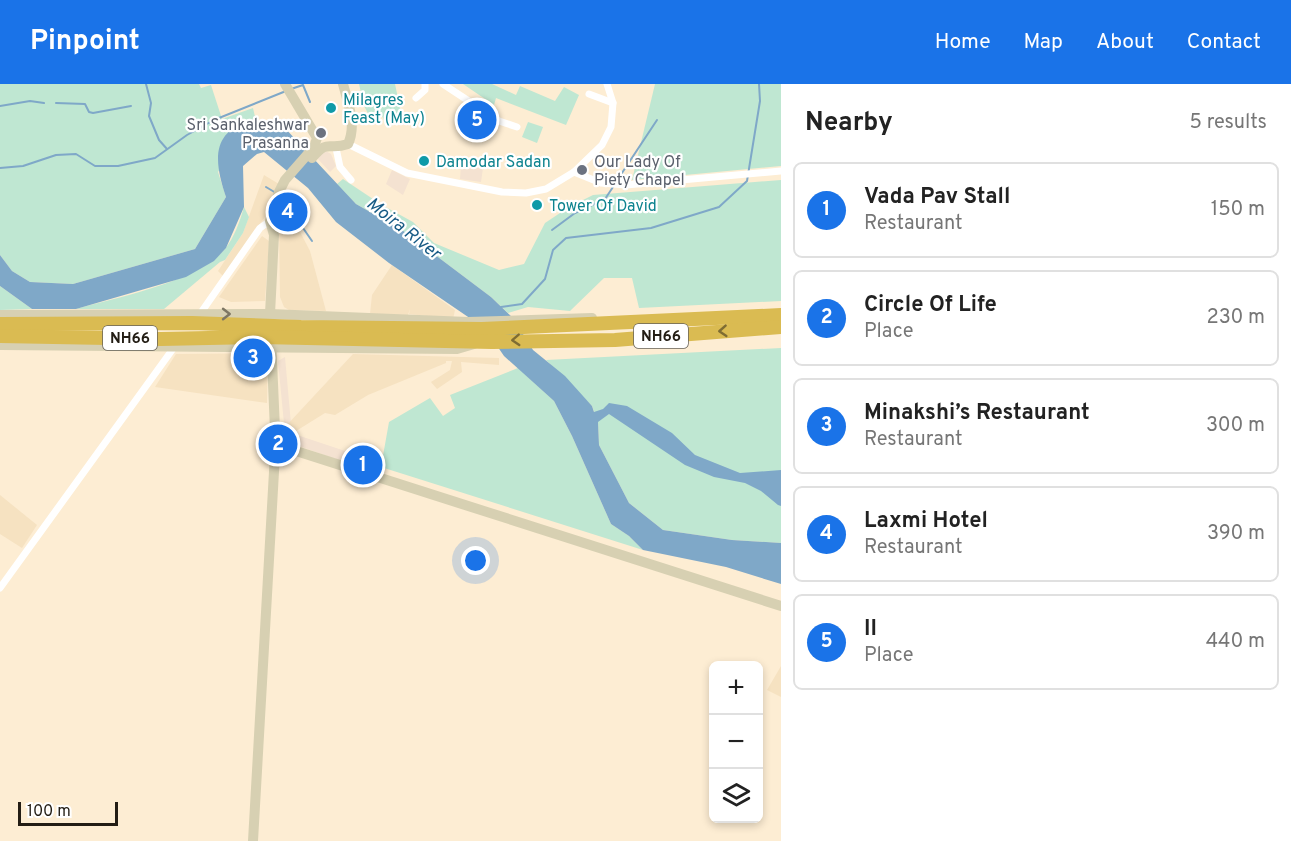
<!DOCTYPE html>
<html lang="en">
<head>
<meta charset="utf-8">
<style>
  body { margin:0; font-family:Overpass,sans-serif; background:#f2f2f2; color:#222 }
  .controls { position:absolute; right:18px; bottom:18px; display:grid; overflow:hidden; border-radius:9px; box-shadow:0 3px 9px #0003 }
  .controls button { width:54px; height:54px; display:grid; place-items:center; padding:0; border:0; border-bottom:2px solid #e0e0e0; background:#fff; color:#222; font:30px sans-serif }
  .scale { position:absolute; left:18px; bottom:15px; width:100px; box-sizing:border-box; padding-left:6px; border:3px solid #231d14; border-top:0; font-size:16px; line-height:21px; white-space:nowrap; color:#231d14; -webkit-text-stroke:4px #fff; paint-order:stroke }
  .you { position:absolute; left:476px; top:477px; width:21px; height:21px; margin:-15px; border:4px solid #fff; border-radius:50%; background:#1a73e8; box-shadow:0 0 0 9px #1a73e833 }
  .badge { display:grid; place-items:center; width:39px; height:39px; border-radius:50%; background:#1a73e8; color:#fff; font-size:20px; font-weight:700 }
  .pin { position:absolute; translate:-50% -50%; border:3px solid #fff; box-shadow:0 2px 6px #0006 }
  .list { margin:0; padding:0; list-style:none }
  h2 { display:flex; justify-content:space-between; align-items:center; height:78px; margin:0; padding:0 24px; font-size:26px }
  h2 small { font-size:20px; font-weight:400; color:#767676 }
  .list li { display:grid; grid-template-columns:39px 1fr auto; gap:18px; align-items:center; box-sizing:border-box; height:96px; margin:0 12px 12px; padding:0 12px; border:2px solid #e0e0e0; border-radius:9px }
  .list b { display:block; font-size:22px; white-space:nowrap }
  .list p { margin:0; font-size:20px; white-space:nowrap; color:#767676 }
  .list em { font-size:20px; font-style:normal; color:#767676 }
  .icon { flex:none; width:33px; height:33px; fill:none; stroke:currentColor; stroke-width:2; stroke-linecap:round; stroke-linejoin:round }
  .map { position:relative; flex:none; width:781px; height:757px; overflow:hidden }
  header { display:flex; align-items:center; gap:36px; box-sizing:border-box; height:84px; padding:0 30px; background:#1a73e8; color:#fff }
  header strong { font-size:28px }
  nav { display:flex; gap:33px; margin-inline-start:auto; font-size:21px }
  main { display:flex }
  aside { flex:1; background:#fff }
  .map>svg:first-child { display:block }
  .commercial { fill:#f4e2d1 }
  .built { fill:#f6e2c1 }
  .green { fill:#bfe7d2 }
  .water { fill:#7fa8c8 }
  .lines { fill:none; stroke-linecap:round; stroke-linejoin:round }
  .stream { stroke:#7fa8c8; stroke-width:2 }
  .street { stroke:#fff; stroke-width:7 }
  .secondary { stroke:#d7d0b2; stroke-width:10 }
  .highway { stroke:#dabb52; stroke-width:14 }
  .oneway { stroke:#7d7663 }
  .oneway2 { stroke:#7e6c33 }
  .culture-dot { fill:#0f9aa8; stroke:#fff; stroke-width:2 }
  .worship-dot { fill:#6b7280; stroke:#fff; stroke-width:2 }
  .labels { text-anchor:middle; stroke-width:4.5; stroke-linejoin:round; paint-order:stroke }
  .shield { fill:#fff; stroke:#65615a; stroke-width:1.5 }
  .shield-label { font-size:15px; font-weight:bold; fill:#231d14 }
  .culture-label { font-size:16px; fill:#0d838f; stroke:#fff; text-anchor:start }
  .worship-label { font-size:16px; fill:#5b616d; stroke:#fff; text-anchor:end }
  .water-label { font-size:18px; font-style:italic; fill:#185b85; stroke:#fff }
</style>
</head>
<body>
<header>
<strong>Pinpoint</strong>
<nav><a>Home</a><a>Map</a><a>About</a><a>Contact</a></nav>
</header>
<main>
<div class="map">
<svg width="781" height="757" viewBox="0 0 781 757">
  <rect width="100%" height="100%" fill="#fdedd3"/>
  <g class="commercial">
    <path d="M 324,66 L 331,70 L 336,82 L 330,88 L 317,74 Z"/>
    <path d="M 461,81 L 483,84 L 481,98 L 460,95 Z"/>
    <path d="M 392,86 L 410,95 L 403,111 L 386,100 Z"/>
    <path d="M 285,273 L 291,340 L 294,350 L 348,368 L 344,378 L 293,360 L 285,350 L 278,277 Z"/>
  </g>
  <g class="built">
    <path d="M 264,91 L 279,100 L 267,130 L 223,192 L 218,187 L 243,149 Z"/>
    <path d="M 279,141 L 298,144 L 310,167 L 326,227 L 289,226 L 284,223 L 280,213 Z"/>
    <path d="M 262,152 L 269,157 L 265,217 L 231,218 L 219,213 Z"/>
    <path d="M 392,181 L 455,226 L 453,235 L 409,230 L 410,225 L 408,231 L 370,230 L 372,211 Z"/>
    <path d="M 268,269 L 267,319 L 155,303 L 176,270 Z"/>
    <path d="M 353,270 L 499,274 L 499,281 L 461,278 L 462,288 L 437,305 L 431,298 L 450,286 L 452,277 L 446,277 L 446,279 L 368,311 L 335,331 L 325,329 L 288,352 L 286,342 Z"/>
    <path d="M 0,411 L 37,441 L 22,464 L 0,450 Z"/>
    <path d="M 781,582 L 781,613 L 767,606 Z"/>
  </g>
  <g class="green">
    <path d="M 0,0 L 199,0 L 201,4 L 211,1 L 222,35 L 253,24 L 256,37 L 252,37 L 218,88 L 226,113 L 195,165 L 73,200 L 30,198 L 12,187 L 0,171 Z"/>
    <path d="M 359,0 L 395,0 L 402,33 L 388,44 L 380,28 L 370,33 L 364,22 Z"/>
    <path d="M 463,0 L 492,0 L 516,11 L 520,2 L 555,17 L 564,3 L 579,11 L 566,41 L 496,14 L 494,21 Z"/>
    <path d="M 655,0 L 781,0 L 781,82 L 632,96 Z"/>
    <path d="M 528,38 L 543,43 L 537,59 L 522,53 Z"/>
    <path d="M 343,95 L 382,121 L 413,138 L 434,159 L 499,186 L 524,180 L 545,139 L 569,123 L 593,111 L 781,96 L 781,217 L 639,224 L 632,194 L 604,194 L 570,227 L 528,223 L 508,229 L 491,213 L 402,146 L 356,120 L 337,100 Z"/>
    <path d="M 244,123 L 249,133 L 243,149 L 225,176 L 220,178 L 164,225 L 76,225 C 118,213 197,198 225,165 C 234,154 240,137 244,123 Z"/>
    <path d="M 0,202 L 32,225 L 0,226 Z"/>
    <path d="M 781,264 L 781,459 L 732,456 L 663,446 L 629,419 L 599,361 L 598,338 L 592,322 L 546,276 Z"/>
    <path d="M 518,284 L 554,317 L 572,352 L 611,440 L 629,452 L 643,466 L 381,383 L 389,338 L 430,314 L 443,332 L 455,324 L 450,311 Z"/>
  </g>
  <path class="water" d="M 252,37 L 283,42 L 356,120 L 402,146 L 491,213 L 513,234 L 533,266 L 565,292 L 592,322 L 594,328 L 603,325 L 609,319 L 627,322 L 672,349 L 695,371 L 740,389 L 781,386 L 781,422 L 778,421 L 761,407 L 745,399 L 714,393 L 685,381 L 609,330 L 598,338 L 599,361 L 629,419 L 663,446 L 732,456 L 781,459 L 781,500 L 726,483 L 643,466 L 629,452 L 611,440 L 572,352 L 554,317 L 504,272 L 491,253 L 474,237 L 389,179 L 336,138 L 308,104 L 264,68 L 257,70 L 243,82 L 244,123 L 226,164 L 214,177 L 186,193 L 76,225 L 32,225 L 0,202 L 0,171 L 12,187 L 30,198 L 73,200 L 195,165 L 226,113 C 215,80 209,47 252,37 Z"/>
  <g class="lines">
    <g class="stream">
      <path d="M 146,0 L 151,19 L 149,32 L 159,56 L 167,65"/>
      <path d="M 291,5 L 303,1 L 310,18"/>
      <path d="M 56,19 L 85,20 L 89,28 L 93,29 L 131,22"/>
      <path d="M 0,22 L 30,17 L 44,19"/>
      <path d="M 0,84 L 23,82 L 56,71 L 76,70 L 95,82 L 118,82 L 155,74 L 187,51 L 214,36 L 286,7"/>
      <path d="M 616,98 L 657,36"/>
      <path d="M 266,103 L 276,109"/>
      <path d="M 281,112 L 312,157"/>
      <path d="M 552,146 L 575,129 L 605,115 L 613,103"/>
      <path d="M 501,223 L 522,220 L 545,195 L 553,166 L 566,154 L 651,144 L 719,123 L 747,97 L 760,17 L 759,0"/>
    </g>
    <g class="street">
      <path d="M 443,0 L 499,37 L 517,43"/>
      <path d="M 589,10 L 613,19"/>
      <path d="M 416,14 L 425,6 L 425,0"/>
      <path d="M 348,60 L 407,89 L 502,108 L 526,109 L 546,105 L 574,88 L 602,61 L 611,43 L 613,19 L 607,0"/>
      <path d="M 336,64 L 340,83 L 351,96"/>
      <path d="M 574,88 L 601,99 L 626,101 L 781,87"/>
      <path d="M 200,230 L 260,144 L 270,137"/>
      <path d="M 0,504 L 175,262"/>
    </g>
    <g class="secondary">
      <path d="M 285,0 L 317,54 L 314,63 L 285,96 L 279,108 L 270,137 L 274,151 L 270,230 L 275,346 L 279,360 L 293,366 L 781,522"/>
      <path d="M 312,74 C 329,54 327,67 348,60 C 357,41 348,19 343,0"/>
      <path d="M 0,231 L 270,230 L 468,238 L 592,234"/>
      <path d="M 0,261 L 457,265 L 474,260"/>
      <path d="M 253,757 L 275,370 L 279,360"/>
    </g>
    <g class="highway">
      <path d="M 0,240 L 192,239 L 301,243 L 482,245 L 781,231"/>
      <path d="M 0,252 L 161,255 L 261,253 L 492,258 L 615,256 L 781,243"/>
    </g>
  </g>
  <defs><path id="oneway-chevron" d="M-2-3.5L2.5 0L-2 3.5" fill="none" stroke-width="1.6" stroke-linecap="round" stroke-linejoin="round" transform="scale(1.5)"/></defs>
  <use class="oneway" href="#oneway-chevron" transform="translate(226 230)"/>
  <g class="oneway2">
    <use href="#oneway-chevron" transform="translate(723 247) rotate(176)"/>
    <use href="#oneway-chevron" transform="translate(516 256) rotate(177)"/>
  </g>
  <g class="culture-dot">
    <circle cx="331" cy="24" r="6"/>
    <circle cx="424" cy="77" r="6"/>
    <circle cx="537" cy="121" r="6"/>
  </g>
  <g class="worship-dot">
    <circle cx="321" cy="49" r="6"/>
    <circle cx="582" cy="86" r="6"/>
  </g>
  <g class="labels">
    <g class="shield">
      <rect x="634" y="240" width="54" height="24" rx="4.5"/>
      <rect x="103" y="242" width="54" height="24" rx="4.5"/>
    </g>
    <g class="shield-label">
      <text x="661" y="257">NH66</text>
      <text x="130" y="259">NH66</text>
    </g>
    <g class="culture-label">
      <text x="343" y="21">Milagres<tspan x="343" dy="18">Feast (May)</tspan></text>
      <text x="436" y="83">Damodar Sadan</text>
      <text x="549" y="127">Tower Of David</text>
    </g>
    <g class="worship-label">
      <text x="309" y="46">Sri Sankaleshwar<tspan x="309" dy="18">Prasanna</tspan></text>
      <text x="594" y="83" text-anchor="start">Our Lady Of<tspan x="594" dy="18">Piety Chapel</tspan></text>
    </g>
    <g class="water-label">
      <text transform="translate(404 144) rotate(38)" y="6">Moira River</text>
    </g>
  </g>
</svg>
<div class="controls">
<button>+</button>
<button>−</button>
<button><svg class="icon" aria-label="layers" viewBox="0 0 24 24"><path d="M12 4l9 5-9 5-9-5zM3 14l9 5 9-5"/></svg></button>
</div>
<div class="scale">100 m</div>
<div class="you"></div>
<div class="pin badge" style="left:363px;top:381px">1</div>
<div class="pin badge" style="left:278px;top:360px">2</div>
<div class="pin badge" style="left:253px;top:274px">3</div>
<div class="pin badge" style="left:288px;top:128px">4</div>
<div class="pin badge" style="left:477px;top:36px">5</div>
</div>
<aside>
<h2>Nearby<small>5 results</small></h2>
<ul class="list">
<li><span class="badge">1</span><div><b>Vada Pav Stall</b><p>Restaurant</p></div><em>150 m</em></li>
<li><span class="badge">2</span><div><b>Circle Of Life</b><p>Place</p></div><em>230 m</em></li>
<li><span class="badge">3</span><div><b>Minakshi’s Restaurant</b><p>Restaurant</p></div><em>300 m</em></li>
<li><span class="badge">4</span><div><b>Laxmi Hotel</b><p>Restaurant</p></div><em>390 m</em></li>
<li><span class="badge">5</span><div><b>II</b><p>Place</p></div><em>440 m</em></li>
</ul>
</aside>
</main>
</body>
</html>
